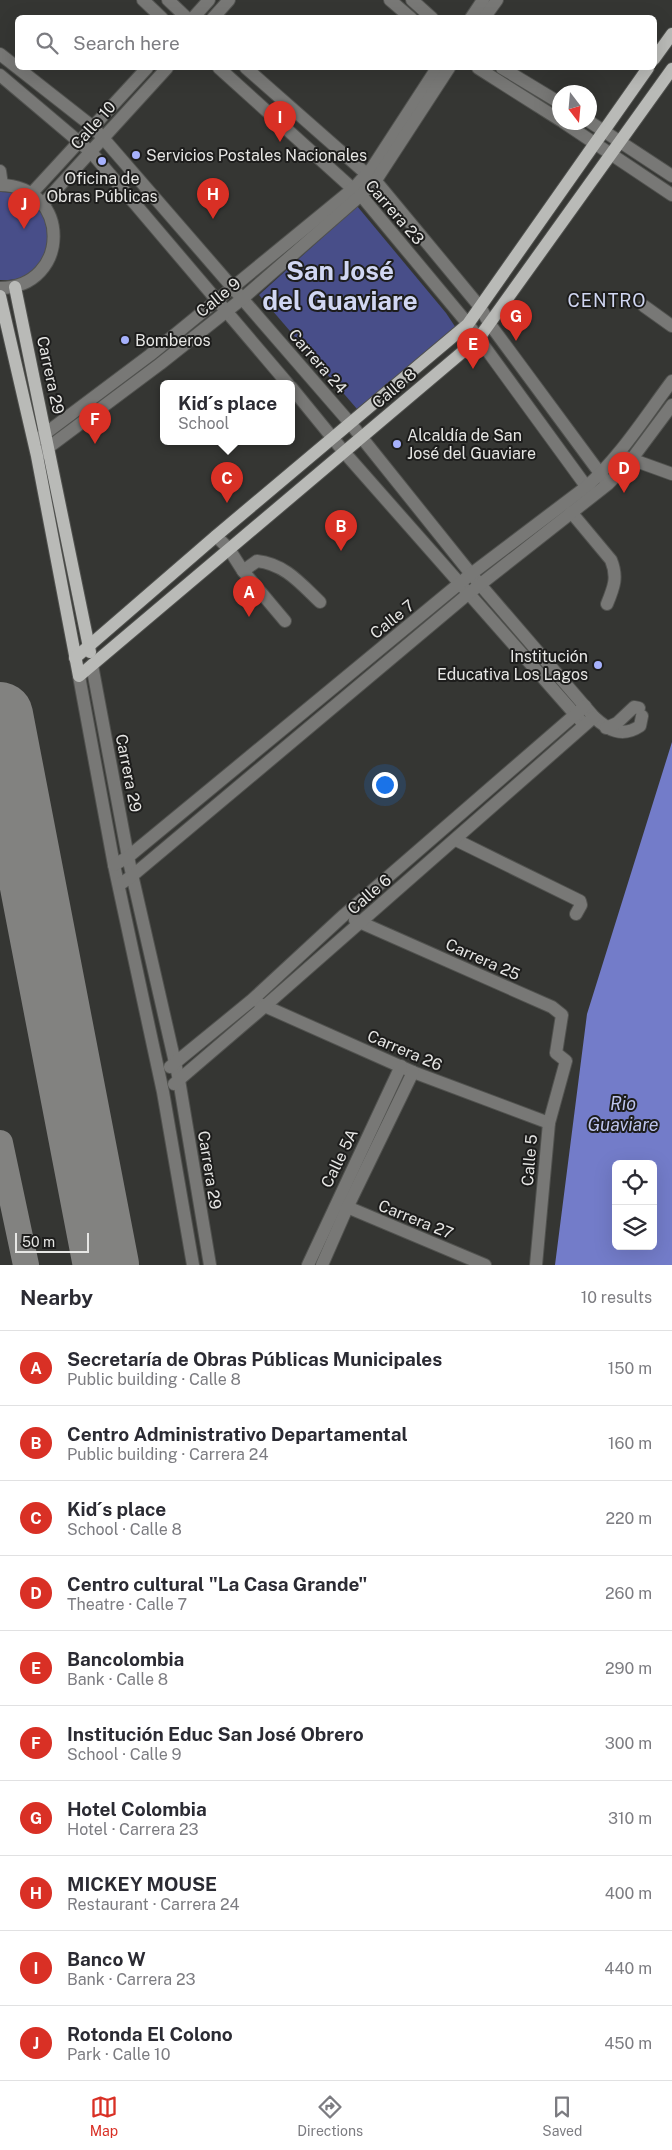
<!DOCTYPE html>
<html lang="en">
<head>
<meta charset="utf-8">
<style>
  body { margin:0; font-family:"Public Sans",sans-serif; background:#f2f2f3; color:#2b2b33 }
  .controls { position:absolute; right:15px; bottom:15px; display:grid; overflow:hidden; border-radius:8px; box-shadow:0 5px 20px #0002 }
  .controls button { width:45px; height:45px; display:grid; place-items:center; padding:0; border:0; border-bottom:1px solid #e1e1e2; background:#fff; color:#2b2b33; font:25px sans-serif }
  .compass { position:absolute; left:552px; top:85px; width:45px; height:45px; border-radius:50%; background:#fff; box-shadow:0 5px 20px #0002; rotate:164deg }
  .scale { position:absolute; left:15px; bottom:12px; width:74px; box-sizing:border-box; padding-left:5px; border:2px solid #e6e6e4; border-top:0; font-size:14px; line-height:18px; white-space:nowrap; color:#e6e6e4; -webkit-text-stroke:4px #1d1d1c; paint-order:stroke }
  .you { position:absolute; left:384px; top:784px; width:18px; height:18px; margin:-12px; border:4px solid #fff; border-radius:50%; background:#1a73e8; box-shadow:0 0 0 8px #1a73e833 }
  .badge { display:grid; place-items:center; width:32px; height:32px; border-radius:50%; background:#d93025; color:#fff; font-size:16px; font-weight:700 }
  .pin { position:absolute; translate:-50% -41px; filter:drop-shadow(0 1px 2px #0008) }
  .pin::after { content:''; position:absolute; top:26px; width:18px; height:15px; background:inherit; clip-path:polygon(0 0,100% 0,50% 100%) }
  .popup { position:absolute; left:160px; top:380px; width:135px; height:65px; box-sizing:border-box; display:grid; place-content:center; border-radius:8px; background:#fff; filter:drop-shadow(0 1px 4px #0005); font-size:16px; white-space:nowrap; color:#7c7c81 }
  .popup b { font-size:19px; color:#2b2b33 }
  .popup::after { content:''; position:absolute; left:50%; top:100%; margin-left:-10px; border:10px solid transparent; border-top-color:#fff }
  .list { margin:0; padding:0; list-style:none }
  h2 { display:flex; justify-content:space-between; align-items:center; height:65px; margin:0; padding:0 20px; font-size:21px }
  h2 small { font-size:16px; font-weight:400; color:#7c7c81 }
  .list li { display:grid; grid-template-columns:32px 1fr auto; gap:15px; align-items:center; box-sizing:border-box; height:75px; padding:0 20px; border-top:1px solid #e1e1e2 }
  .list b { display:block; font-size:19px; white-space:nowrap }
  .list p { margin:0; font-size:16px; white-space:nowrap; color:#7c7c81 }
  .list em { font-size:16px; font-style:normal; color:#7c7c81 }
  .icon { flex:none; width:28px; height:28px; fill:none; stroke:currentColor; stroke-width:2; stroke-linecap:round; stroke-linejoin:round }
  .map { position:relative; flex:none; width:672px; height:1265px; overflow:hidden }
  .search { position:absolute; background:#fff; box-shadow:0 5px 20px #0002; left:15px; right:15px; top:15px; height:55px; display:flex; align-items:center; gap:12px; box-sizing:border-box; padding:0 18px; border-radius:8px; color:#7c7c81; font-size:19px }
  .sheet { height:815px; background:#fff }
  nav { display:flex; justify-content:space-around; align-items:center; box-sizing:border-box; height:70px; border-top:1px solid #e1e1e2; background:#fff; font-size:14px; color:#7c7c81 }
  nav a { display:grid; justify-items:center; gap:2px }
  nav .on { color:#d93025 }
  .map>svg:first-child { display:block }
  .green { fill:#484e89 }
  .water { fill:#737cc9; fill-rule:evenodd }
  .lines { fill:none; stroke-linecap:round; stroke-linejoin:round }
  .taxiway { stroke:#828280; stroke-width:26 }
  .runway { stroke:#828280; stroke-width:66 }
  .minor-casing { stroke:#51524f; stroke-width:14 }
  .major-casing { stroke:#51524f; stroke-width:14 }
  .minor { stroke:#787876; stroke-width:12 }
  .major { stroke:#b9bab7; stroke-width:12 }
  .poi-dot { fill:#a6b1fc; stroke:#1d1d1c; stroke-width:2 }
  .labels { text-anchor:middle; stroke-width:4; stroke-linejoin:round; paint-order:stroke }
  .street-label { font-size:16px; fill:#e6e6e4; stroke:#1d1d1c }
  .poi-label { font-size:16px; fill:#e6e6e4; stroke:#1d1d1c; text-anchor:start }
  .neighbourhood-label { font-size:18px; letter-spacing:1px; fill:#d1d7f3; stroke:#1d1d1c }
  .water-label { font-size:18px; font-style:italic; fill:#bec5ee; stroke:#1d1d1c }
  .town-label { font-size:26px; font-weight:bold; fill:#d1d7f3; stroke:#1d1d1c }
</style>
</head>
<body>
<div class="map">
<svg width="672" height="1265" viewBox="0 0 672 1265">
  <rect width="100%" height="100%" fill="#353633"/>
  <g class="green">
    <path d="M 0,192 C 57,191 66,268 16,279 C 11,280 5,280 0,280 Z"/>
    <path d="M 357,206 L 446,313 L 456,328 L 357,409 L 259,295 Z"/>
  </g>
  <path class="water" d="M 672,742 L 672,1265 L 555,1265 L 587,1014 ZM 616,1164 L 653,1164 L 653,1246 L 616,1246 Z"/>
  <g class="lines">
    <path class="taxiway" d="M 0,1143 L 26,1265"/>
    <path class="runway" d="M 0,715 L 106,1265"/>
    <defs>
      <g id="minor">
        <path d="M 143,0 L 162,18"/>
        <path d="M 168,0 L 187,18"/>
        <path d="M 390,0 L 411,18"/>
        <path d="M 412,0 L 432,18"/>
        <path d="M 193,18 L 209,0"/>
        <path d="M 213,18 L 229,0"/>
        <path d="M 471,18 L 483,0"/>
        <path d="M 484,18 L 497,0"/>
        <path d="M 0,54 L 93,127 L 103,138 L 350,423 L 471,574 L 594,717 C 608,730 622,738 640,726 L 642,716"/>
        <path d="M 219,68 L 364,199 L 468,324 L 591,493"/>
        <path d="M 246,68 L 379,185 L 480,307 L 489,323 L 605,480"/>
        <path d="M 478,68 L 560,120"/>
        <path d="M 502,68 L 560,103"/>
        <path d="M 0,75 L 91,152 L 288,384"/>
        <path d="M 563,122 L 672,195"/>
        <path d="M 590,122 L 672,176"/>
        <path d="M 0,171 L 2,185"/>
        <path d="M 0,185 C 72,186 71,287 0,288"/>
        <path d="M 31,194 L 147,68"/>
        <path d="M 43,204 L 167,68"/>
        <path d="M 644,306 L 672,326"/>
        <path d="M 291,387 L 344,452 L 581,721"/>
        <path d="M 38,439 L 150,355 L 354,188 L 372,168 L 437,68"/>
        <path d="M 41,453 L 160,364 L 242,299 L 361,195 L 378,177 L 449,68"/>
        <path d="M 625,457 L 672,474"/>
        <path d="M 571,512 L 611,560 C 618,577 614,587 607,604"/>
        <path d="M 216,536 L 229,549 L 243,571 L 257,561 C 285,564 301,584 320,602"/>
        <path d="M 243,571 L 285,621"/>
        <path d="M 92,665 L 128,857 L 179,1080 L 210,1265"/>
        <path d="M 79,676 L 114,865 L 163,1092 L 193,1265"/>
        <path d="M 606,728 L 617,723 L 634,707 L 639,708"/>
        <path d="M 456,840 L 580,901 L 581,905 L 576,914"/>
        <path d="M 114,865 L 128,857 L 471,574 L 586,487 C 620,457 645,417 672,381"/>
        <path d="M 119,885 L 132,876 L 468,594 L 608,484 L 631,460 L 672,405"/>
        <path d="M 355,920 L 552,1007 L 562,1015 L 556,1053 L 566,1061 L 549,1123 L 536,1265"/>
        <path d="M 260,1004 L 413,1072 L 549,1123"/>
        <path d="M 170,1067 L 252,1000 L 344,915 L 585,706"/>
        <path d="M 174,1084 L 265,1006 L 594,717"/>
        <path d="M 340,1204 L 485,1265"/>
        <path d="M 308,1265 L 401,1066"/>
        <path d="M 322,1265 L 347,1208 L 413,1072"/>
      </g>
      <g id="major">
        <path d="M 654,59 L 672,34"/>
        <path d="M 15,287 L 90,652"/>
        <path d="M 0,296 L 37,456 L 79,676 L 479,338 L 672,69"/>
        <path d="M 75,658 L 216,536 L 468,324 L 648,68"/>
      </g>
    </defs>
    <use href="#minor" class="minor-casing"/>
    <use href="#major" class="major-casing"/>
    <use href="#minor" class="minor"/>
    <use href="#major" class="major"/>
  </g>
  <g class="poi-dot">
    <circle cx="136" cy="155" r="5"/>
    <circle cx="102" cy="161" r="5"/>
    <circle cx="125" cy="340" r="5"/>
    <circle cx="397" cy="444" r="5"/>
    <circle cx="598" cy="665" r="5"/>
  </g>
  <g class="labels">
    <g class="street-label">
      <text transform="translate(93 125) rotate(-48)" y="6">Calle 10</text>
      <text transform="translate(395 212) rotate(49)" y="6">Carrera 23</text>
      <text transform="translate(218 297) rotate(-39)" y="6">Calle 9</text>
      <text transform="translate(318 361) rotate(49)" y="6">Carrera 24</text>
      <text transform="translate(51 375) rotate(78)" y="6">Carrera 29</text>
      <text transform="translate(394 388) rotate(-40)" y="6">Calle 8</text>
      <text transform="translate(392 619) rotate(-39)" y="6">Calle 7</text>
      <text transform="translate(129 773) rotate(79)" y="6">Carrera 29</text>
      <text transform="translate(369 894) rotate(-41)" y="6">Calle 6</text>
      <text transform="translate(483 959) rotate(24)" y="6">Carrera 25</text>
      <text transform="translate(405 1050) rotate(23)" y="6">Carrera 26</text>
      <text transform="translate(339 1158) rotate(-64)" y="6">Calle 5A</text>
      <text transform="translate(529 1160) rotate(-85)" y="6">Calle 5</text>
      <text transform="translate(210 1170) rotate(81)" y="6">Carrera 29</text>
      <text transform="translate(416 1219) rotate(22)" y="6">Carrera 27</text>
    </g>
    <g class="poi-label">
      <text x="146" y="161">Servicios Postales Nacionales</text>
      <text x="102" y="184" text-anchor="middle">Oficina de<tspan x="102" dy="18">Obras Públicas</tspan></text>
      <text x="135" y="346">Bomberos</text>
      <text x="407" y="441">Alcaldía de San<tspan x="407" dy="18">José del Guaviare</tspan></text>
      <text x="588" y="662" text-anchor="end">Institución<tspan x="588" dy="18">Educativa Los Lagos</tspan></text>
    </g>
    <g class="neighbourhood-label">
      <text x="607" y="307">CENTRO</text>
    </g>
    <g class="water-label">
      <text x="623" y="1110">Rio<tspan x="623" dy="21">Guaviare</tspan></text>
    </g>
    <g class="town-label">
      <text x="340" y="280">San José<tspan x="340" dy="30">del Guaviare</tspan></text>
    </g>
  </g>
</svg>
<div class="controls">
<button><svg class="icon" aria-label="locate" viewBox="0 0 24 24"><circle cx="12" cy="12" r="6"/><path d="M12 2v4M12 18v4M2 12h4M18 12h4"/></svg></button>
<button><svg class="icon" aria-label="layers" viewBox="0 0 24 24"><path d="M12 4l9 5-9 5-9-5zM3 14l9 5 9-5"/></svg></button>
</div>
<svg class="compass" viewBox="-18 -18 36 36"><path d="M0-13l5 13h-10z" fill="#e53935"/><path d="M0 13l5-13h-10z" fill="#7c7c81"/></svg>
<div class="scale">50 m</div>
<div class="you"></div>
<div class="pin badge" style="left:249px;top:617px">A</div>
<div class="pin badge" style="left:341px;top:551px">B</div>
<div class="pin badge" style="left:227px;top:503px">C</div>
<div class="popup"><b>Kid´s place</b>School</div>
<div class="pin badge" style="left:624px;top:493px">D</div>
<div class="pin badge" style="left:473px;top:369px">E</div>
<div class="pin badge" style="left:95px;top:444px">F</div>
<div class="pin badge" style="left:516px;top:341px">G</div>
<div class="pin badge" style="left:213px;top:219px">H</div>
<div class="pin badge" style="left:280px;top:142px">I</div>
<div class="pin badge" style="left:24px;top:229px">J</div>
<div class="search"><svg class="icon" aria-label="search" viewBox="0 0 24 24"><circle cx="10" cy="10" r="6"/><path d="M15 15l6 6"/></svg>Search here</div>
</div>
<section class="sheet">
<h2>Nearby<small>10 results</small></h2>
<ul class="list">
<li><span class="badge">A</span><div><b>Secretaría de Obras Públicas Municipales</b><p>Public building · Calle 8</p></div><em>150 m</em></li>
<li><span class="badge">B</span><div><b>Centro Administrativo Departamental</b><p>Public building · Carrera 24</p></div><em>160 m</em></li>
<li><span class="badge">C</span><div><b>Kid´s place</b><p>School · Calle 8</p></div><em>220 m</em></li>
<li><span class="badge">D</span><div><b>Centro cultural &quot;La Casa Grande&quot;</b><p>Theatre · Calle 7</p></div><em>260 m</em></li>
<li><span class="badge">E</span><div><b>Bancolombia</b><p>Bank · Calle 8</p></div><em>290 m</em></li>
<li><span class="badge">F</span><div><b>Institución Educ San José Obrero</b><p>School · Calle 9</p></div><em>300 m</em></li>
<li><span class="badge">G</span><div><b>Hotel Colombia</b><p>Hotel · Carrera 23</p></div><em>310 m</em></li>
<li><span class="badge">H</span><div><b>MICKEY MOUSE</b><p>Restaurant · Carrera 24</p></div><em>400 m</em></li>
<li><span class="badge">I</span><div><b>Banco W</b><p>Bank · Carrera 23</p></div><em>440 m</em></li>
<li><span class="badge">J</span><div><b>Rotonda El Colono</b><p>Park · Calle 10</p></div><em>450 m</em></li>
</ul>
</section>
<nav>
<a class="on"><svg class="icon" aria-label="map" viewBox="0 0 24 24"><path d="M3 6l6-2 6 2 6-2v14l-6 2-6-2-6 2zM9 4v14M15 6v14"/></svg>Map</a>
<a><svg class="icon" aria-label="directions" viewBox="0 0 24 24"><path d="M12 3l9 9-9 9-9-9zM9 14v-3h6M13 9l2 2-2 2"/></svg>Directions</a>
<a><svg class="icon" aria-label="saved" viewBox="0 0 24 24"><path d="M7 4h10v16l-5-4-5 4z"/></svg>Saved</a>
</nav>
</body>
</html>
